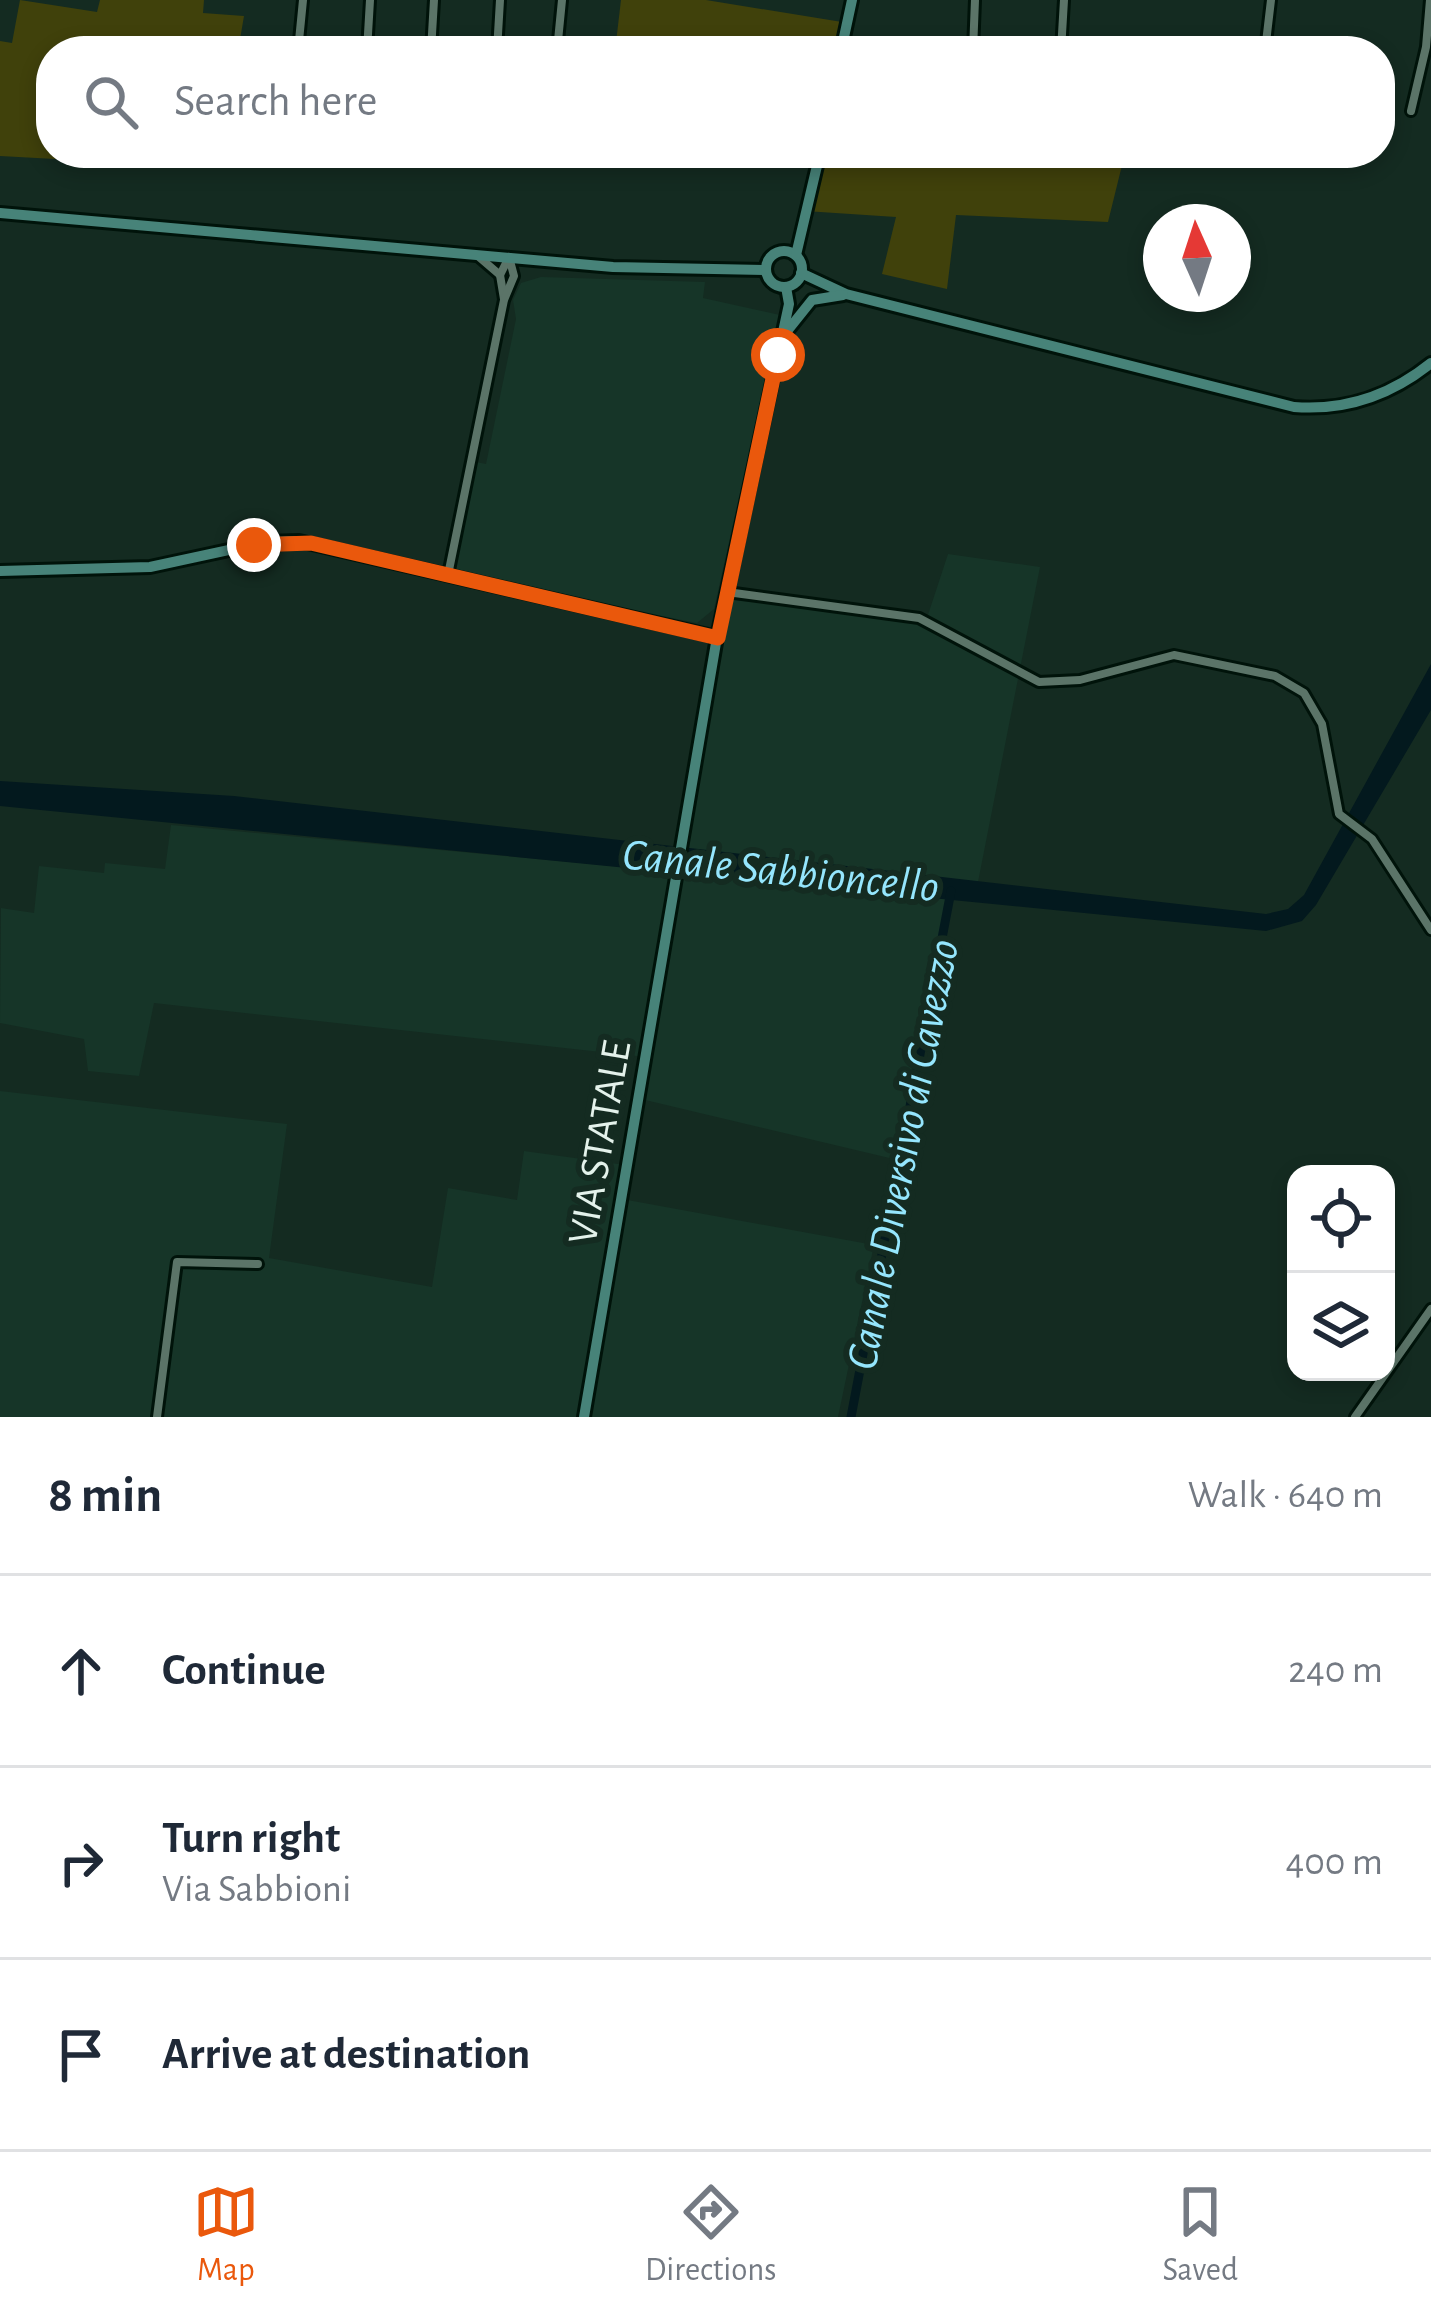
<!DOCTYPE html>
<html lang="en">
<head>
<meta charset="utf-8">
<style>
  body { margin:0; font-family:"Alegreya Sans",sans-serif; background:#f2f2f3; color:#1f2937 }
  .controls { position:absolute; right:36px; bottom:36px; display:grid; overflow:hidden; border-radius:24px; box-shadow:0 6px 18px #0003 }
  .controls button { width:108px; height:108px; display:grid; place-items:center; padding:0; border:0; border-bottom:3px solid #e0e1e3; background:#fff; color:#1f2937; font:60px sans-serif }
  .compass { position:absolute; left:1143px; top:204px; width:108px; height:108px; border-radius:50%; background:#fff; box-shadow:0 6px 18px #0003; rotate:357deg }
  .stop { position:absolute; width:36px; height:36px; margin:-27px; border:9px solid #ea580c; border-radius:50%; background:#fff }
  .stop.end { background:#ea580c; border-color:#fff; box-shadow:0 3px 12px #0008 }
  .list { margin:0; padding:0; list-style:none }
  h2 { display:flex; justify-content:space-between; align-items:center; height:156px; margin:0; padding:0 48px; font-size:51px }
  h2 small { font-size:39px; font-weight:400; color:#747a83 }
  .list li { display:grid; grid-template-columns:78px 1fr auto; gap:36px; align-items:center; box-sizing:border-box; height:192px; padding:0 48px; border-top:3px solid #e0e1e3 }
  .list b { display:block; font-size:45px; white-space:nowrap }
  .list p { margin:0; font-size:39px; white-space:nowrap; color:#747a83 }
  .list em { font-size:39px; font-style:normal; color:#747a83 }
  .icon { flex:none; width:66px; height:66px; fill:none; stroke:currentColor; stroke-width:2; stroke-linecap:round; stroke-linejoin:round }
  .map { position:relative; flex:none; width:1431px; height:1417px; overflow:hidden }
  .search { position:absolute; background:#fff; box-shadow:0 6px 18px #0003; left:36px; right:36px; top:36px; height:132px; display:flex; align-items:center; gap:30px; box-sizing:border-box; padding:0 42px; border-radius:48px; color:#747a83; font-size:45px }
  .sheet { height:732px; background:#fff }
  nav { display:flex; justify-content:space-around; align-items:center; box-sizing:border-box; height:168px; border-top:3px solid #e0e1e3; background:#fff; font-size:33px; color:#747a83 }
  nav a { display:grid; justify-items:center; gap:6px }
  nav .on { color:#ea580c }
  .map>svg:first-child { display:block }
  .built { fill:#163528 }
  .green { fill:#40410b }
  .water { fill:#03191e }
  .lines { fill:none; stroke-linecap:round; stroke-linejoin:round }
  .canal { stroke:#03191e; stroke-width:9 }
  .street-casing { stroke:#00130a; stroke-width:14 }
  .secondary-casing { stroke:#00130a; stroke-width:16 }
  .street { stroke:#5b7468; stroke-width:8 }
  .secondary { stroke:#478379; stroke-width:10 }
  .route { stroke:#ea580c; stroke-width:15 }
  .labels { text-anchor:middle; stroke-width:12; stroke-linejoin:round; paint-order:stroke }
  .street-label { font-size:42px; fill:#e4f2eb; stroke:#142b21 }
  .water-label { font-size:45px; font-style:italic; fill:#95e6fd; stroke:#142b21 }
</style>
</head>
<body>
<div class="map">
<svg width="1431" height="1417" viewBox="0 0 1431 1417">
  <rect width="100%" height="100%" fill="#142b21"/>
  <g class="built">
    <path d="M 541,277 L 705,282 L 703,298 L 780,315 L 714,609 L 697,623 L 454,574 L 476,462 L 486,464 L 516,319 L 513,300 L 521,283 Z"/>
    <path d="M 948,554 L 1040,567 L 978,882 L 686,849 L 733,591 L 926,621 Z"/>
    <path d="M 171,825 L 948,897 L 902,1161 L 641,1099 L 646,1057 L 154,1003 L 139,1076 L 88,1071 L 84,1039 L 0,1023 L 1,908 L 34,913 L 39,866 L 104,873 L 105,863 L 165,869 Z"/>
    <path d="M 0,1091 L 287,1124 L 269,1258 L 376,1277 L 432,1287 L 448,1188 L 517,1200 L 524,1151 L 625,1165 L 622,1199 L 874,1245 L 838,1417 L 0,1417 Z"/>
  </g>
  <g class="green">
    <path d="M 20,0 L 97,12 L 100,0 L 204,0 L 203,13 L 244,16 L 238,51 L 51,51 L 51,153 L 222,153 L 220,168 L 0,156 L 0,41 L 12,43 Z"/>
    <path d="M 621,0 L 706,0 L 842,22 L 836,51 L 615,51 Z"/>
    <path d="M 816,153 L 1125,153 L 1108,222 L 956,215 L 947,289 L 882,274 L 896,217 L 805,211 Z"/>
  </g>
  <path class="water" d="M 1431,664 L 1431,710 L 1316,905 L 1302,921 L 1266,931 L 0,806 L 0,781 L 234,796 L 1266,914 L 1288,909 L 1304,895 Z"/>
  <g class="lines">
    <path class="canal" d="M 851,1417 L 951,891"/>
    <defs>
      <g id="street">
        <path d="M 298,51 L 303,0"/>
        <path d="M 367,51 L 370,0"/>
        <path d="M 431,51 L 434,0"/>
        <path d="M 497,51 L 500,0"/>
        <path d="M 557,51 L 562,0"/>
        <path d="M 973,51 L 975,0"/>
        <path d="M 1061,51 L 1064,0"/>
        <path d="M 1265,51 L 1271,0"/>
        <path d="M 1411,111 L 1426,47 L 1430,0"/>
        <path d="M 479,257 L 500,275"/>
        <path d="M 504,299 L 500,275 L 509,257"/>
        <path d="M 448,575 L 504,300 L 514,276 L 509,257"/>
        <path d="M 727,592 L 919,618 L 1039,682 L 1080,680 L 1174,655 L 1275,676 L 1304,693 L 1322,724 L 1339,814 L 1372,839 L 1431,930"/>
        <path d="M 157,1417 L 177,1262 L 258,1264"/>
        <path d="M 1355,1417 L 1431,1309"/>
      </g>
      <g id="secondary">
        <path d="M 841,51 L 852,0"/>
        <path d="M 0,213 L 613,267 L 766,270"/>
        <circle cx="784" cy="269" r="18"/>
        <path d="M 796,255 L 820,153"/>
        <path d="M 801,273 L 846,294 L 1294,407 C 1346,411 1390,396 1431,363"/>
        <path d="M 788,330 L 812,300 L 843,295"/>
        <path d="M 0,571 L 150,567 L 266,542 L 299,541 L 717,637"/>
        <path d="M 584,1417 L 717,637 L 789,304 L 786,287"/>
      </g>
    </defs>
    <use href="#street" class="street-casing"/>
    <use href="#secondary" class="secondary-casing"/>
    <use href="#street" class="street"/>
    <use href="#secondary" class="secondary"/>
  </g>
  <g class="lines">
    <path class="route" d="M 254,545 L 311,543 L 718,638 L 778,355"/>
  </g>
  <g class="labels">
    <g class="street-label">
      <text transform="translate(598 1142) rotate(-80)" y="15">VIA STATALE</text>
    </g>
    <g class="water-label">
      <text transform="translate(781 869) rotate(6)" y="16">Canale Sabbioncello</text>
      <text transform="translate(901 1154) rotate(-79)" y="16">Canale Diversivo di Cavezzo</text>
    </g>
  </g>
</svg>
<div class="controls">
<button><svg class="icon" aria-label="locate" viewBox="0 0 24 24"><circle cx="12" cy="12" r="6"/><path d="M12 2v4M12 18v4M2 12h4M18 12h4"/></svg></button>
<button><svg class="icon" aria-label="layers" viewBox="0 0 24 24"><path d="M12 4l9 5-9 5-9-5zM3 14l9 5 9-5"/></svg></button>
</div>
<svg class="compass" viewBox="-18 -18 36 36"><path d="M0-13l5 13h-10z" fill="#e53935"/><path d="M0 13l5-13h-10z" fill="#747a83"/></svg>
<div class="stop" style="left:778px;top:355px"></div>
<div class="stop end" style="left:254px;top:545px"></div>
<div class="search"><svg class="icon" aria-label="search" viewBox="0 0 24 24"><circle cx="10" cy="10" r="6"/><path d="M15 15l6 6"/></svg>Search here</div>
</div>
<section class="sheet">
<h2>8 min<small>Walk · 640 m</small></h2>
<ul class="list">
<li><svg class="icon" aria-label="ahead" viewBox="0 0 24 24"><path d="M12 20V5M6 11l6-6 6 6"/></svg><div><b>Continue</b></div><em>240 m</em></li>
<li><svg class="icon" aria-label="right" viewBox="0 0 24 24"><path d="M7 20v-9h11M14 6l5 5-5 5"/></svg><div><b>Turn right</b><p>Via Sabbioni</p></div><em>400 m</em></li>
<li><svg class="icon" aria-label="arrive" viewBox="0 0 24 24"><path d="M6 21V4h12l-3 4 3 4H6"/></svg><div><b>Arrive at destination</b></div></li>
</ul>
</section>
<nav>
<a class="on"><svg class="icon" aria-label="map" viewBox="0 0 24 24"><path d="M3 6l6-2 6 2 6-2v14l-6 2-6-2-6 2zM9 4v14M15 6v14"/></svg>Map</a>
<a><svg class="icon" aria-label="directions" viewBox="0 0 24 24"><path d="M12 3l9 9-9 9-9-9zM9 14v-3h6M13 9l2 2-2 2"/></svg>Directions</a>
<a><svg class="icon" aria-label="saved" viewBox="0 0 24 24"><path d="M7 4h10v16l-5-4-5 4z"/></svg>Saved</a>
</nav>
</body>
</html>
